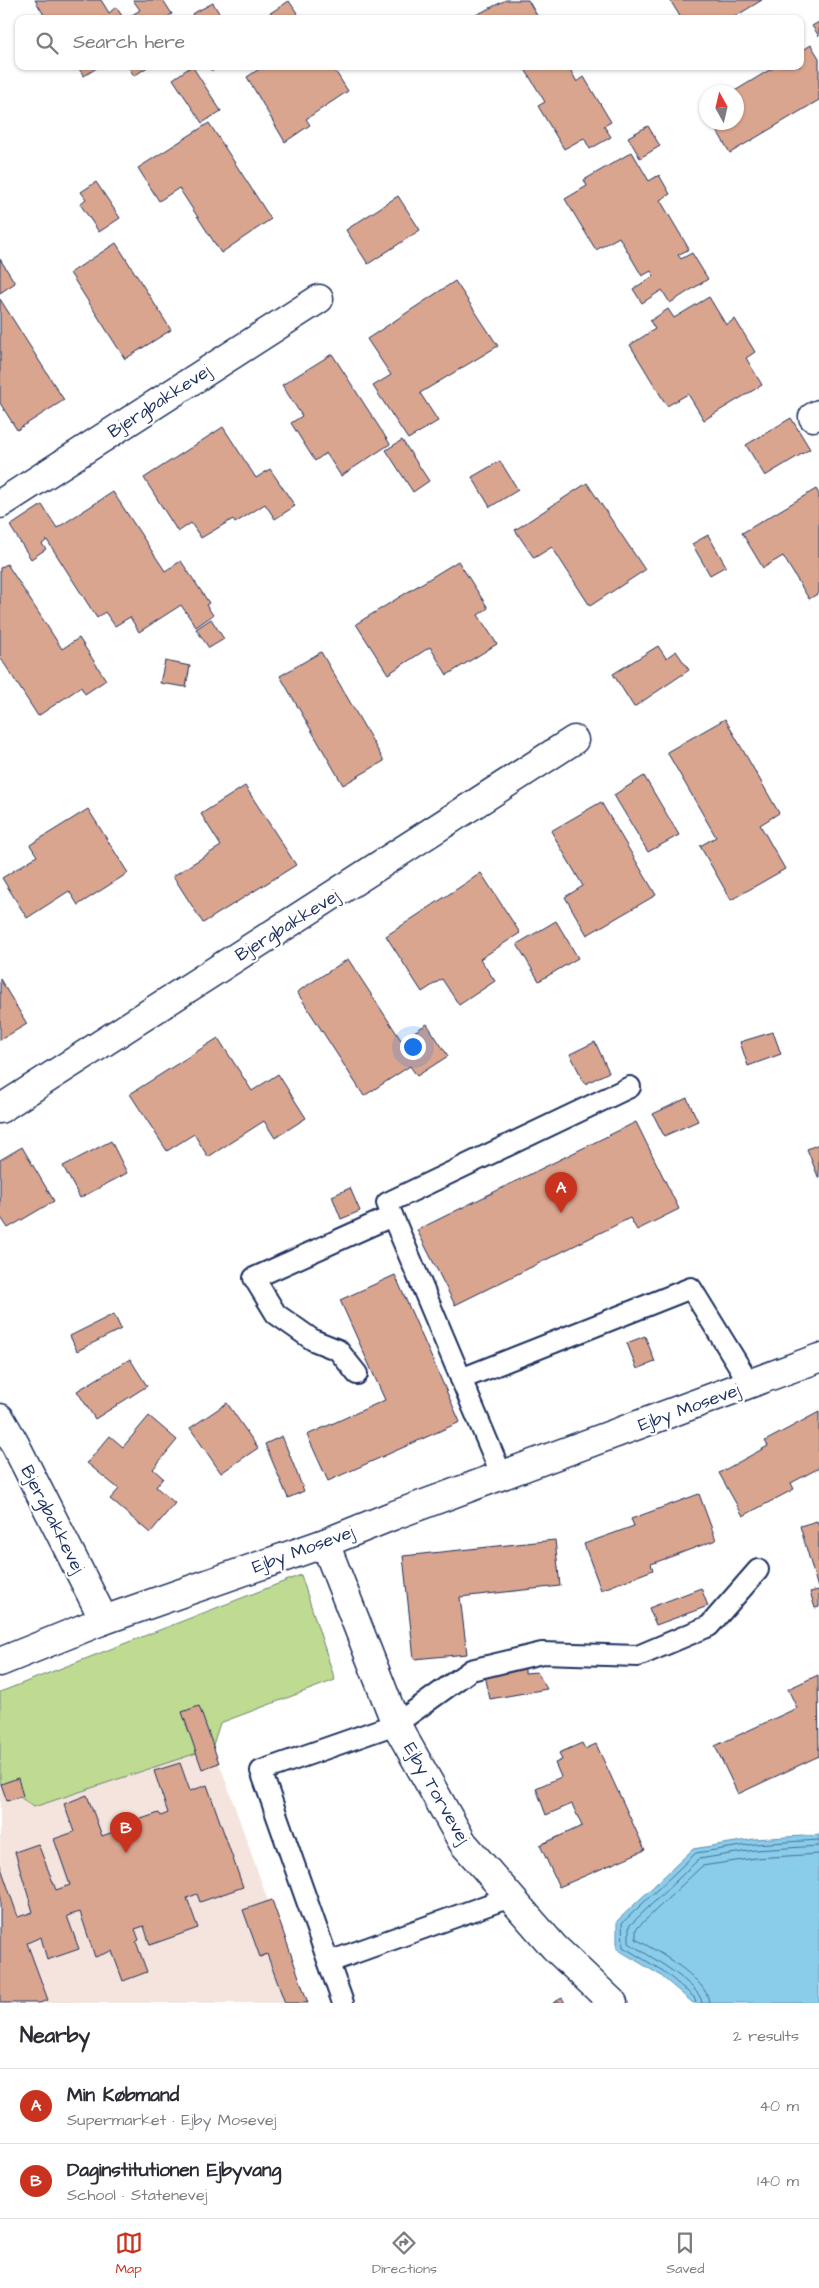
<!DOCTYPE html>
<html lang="en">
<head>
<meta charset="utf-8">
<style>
  body { margin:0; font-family:"Architects Daughter",sans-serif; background:#f7f7f7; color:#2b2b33 }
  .compass { position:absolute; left:699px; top:85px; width:45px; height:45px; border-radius:50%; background:#fff; box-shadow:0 1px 4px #0004; rotate:352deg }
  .you { position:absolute; left:412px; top:1046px; width:18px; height:18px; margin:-12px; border:4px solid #fff; border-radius:50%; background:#1a73e8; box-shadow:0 0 0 8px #1a73e833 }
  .badge { display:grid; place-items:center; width:32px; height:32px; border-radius:50%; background:#c8321e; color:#fff; font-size:16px; font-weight:700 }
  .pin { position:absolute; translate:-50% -41px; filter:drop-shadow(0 1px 2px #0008) }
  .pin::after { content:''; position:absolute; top:26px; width:18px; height:15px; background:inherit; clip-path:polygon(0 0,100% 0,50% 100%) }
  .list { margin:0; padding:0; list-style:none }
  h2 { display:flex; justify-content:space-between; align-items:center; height:65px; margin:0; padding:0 20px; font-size:21px }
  h2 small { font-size:16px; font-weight:400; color:#7c7c81 }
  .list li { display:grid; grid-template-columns:32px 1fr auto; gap:15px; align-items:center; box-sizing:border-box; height:75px; padding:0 20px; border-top:1px solid #e1e1e2 }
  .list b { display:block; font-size:19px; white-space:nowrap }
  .list p { margin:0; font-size:16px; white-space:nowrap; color:#7c7c81 }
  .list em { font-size:16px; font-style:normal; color:#7c7c81 }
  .icon { flex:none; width:28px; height:28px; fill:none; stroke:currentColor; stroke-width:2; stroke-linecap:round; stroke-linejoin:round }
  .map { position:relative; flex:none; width:819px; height:2003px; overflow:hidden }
  .search { position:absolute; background:#fff; box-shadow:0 1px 4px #0004; left:15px; right:15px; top:15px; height:55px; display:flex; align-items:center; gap:12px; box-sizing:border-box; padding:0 18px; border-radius:10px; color:#7c7c81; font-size:19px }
  .sheet { height:215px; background:#fff }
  nav { display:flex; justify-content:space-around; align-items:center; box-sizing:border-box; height:70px; border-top:1px solid #e1e1e2; background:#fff; font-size:14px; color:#7c7c81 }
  nav a { display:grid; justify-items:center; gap:2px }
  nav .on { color:#c8321e }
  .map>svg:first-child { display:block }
  .built { fill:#f4e4dd }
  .green { fill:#bfda91; stroke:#6d8478 }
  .water { fill:#8acdeb; stroke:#5e8eb3 }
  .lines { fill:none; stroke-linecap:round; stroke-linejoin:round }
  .shore { stroke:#476e96; stroke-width:1 }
  .building { fill:#daa58f; stroke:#1b2f5e }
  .service-casing { stroke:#1b2f5e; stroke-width:24 }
  .minor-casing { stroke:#1b2f5e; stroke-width:31 }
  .tertiary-casing { stroke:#1b2f5e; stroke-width:31 }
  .service { stroke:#fff; stroke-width:20 }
  .minor { stroke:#fff; stroke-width:28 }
  .tertiary { stroke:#fff; stroke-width:28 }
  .labels { text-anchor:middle; stroke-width:4.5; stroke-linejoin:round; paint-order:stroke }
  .street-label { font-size:18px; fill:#1b2f5e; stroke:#fff }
</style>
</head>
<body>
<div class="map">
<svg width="819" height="2003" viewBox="0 0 819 2003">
  <rect width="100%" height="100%" fill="#fff"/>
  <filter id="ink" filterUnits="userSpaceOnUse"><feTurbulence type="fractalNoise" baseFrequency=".02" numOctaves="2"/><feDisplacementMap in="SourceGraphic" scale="10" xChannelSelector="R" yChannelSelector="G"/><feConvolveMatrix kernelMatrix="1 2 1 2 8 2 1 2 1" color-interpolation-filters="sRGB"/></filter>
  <g filter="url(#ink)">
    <path class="built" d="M 177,1643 L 304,2003 L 0,2003 L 0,1703 Z"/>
    <path class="green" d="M 301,1575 L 335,1680 L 220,1723 L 212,1748 L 34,1807 L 0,1783 L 0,1692 Z"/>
    <path class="water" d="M 819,1835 L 819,2003 L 693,2003 L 660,1975 L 617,1949 L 617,1921 L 693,1849 L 754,1839 Z"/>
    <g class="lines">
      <g class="shore">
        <path d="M 696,2003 L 694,1997 L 663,1971 L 623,1947 L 622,1923 L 696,1853 L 755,1844 L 819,1840"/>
        <path d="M 702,2003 C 701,1984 645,1954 629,1943 L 629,1926 L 699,1859 L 755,1850 L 819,1846"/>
        <path d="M 709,2003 C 709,1979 656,1951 636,1939 L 636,1929 L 702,1866 L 756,1858 L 819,1854"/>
      </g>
    </g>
    <g class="building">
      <path d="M 35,0 L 101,0 L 109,13 L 116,7 L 124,19 L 38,19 L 44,15 Z"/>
      <path d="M 133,0 L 163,0 L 172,14 L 165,19 L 126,19 L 140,10 Z"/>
      <path d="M 506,0 L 528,0 L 539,19 L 468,19 Z"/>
      <path d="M 670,0 L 762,0 L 731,19 L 679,19 L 681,18 Z"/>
      <path d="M 289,1 L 301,19 L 261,19 Z"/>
      <path d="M 213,3 L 222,18 L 194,19 L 192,14 Z"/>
      <path d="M 819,22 L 819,36 L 812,26 Z"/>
      <path d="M 811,45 L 819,58 L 819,100 L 730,153 L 712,122 L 736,122 L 736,92 L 733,92 L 776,66 L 800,66 L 800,52 Z"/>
      <path d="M 77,66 L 100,66 L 84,76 Z"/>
      <path d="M 128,66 L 149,66 L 134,76 Z"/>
      <path d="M 192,66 L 221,111 L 202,123 L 173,79 Z"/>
      <path d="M 209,66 L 220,66 L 212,71 Z"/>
      <path d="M 332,66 L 348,91 L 306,119 L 310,125 L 285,142 L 247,77 L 264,66 Z"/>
      <path d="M 523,66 L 568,66 L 577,82 L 584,77 L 611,122 L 604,126 L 611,137 L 590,149 L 584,138 L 564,149 L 538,106 L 545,102 Z"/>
      <path d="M 209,123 L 271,219 L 221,253 L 179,188 L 159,201 L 138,168 Z"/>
      <path d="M 648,126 L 660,146 L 640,158 L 628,137 Z"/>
      <path d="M 632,152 L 649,181 L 659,175 L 670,194 L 660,200 L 689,249 L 678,255 L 681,259 L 692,253 L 708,279 L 670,303 L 662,290 L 642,303 L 633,289 L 654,276 L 651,271 L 642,276 L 619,237 L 596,250 L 565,199 L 587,186 L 584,180 Z"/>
      <path d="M 96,182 L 120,218 L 99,232 L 80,204 L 86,199 L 81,192 Z"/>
      <path d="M 398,196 L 420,230 L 368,264 L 346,230 Z"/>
      <path d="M 116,243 L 171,330 L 125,359 L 70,273 Z"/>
      <path d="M 0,259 L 15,283 L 0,293 Z"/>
      <path d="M 455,281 L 498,346 L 420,393 L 438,421 L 408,439 L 373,386 L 391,375 L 367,339 Z"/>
      <path d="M 709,297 L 726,325 L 735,319 L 755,352 L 746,358 L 762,385 L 704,420 L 688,394 L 667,406 L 630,345 L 655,329 L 650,321 L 668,309 L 674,318 Z"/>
      <path d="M 0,299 L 64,400 L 17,430 L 0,403 Z"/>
      <path d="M 332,354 L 390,444 L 341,476 L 326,453 L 315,461 L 291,423 L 302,416 L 282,385 Z"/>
      <path d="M 791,418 L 810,449 L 765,476 L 746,445 Z"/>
      <path d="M 223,427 L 256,478 L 270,469 L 295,506 L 275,519 L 265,504 L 235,523 L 233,519 L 201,538 L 191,523 L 178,532 L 144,478 Z"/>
      <path d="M 402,440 L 429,481 L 413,492 L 386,450 Z"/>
      <path d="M 500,461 L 518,490 L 490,507 L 472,477 Z"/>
      <path d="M 587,483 L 645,570 L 590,606 L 552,547 L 534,558 L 515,530 Z"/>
      <path d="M 816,489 L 819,494 L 819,593 L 809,599 L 783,556 L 763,568 L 742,533 Z"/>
      <path d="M 113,492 L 165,571 L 181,561 L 209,603 L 206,605 L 213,615 L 196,627 L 181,605 L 139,632 L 130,617 L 115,626 L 105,612 L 97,618 L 47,540 L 42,544 L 46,549 L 31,559 L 10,526 L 42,505 L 57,528 Z"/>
      <path d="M 708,535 L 726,566 L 710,575 L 692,544 Z"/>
      <path d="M 458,561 L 488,608 L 478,615 L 497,644 L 447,675 L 430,647 L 388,674 L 356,624 Z"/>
      <path d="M 7,564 L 62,649 L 79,638 L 106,680 L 85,694 L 81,687 L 38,716 L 0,657 L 0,568 Z"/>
      <path d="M 211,619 L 224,639 L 209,648 L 196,629 Z"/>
      <path d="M 658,646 L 666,658 L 676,651 L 689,670 L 634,707 L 613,674 Z"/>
      <path d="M 321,652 L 384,761 L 343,785 L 280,676 Z"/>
      <path d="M 165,661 L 190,666 L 186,687 L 160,683 Z"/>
      <path d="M 725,719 L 779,813 L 760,825 L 785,869 L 731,900 L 700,846 L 716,837 L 667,752 Z"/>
      <path d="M 644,776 L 679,835 L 648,852 L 614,795 Z"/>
      <path d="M 245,786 L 296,865 L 203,923 L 173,876 L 221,846 L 201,814 Z"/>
      <path d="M 601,802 L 656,895 L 587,935 L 565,897 L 583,886 L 551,831 Z"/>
      <path d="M 88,809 L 128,873 L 78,905 L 69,891 L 27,918 L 2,878 L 37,856 L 30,845 Z"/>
      <path d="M 481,873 L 520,933 L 480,959 L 495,981 L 459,1005 L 442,979 L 422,992 L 386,936 Z"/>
      <path d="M 556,921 L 578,958 L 539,981 L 517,944 Z"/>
      <path d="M 348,959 L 401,1040 L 427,1024 L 448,1056 L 417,1076 L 410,1066 L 364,1096 L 297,992 Z"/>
      <path d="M 0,979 L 27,1024 L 0,1040 Z"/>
      <path d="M 773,1032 L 781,1054 L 748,1066 L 740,1042 Z"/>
      <path d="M 218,1038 L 252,1091 L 278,1074 L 306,1118 L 275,1138 L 264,1121 L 208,1157 L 194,1134 L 167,1151 L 130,1094 Z"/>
      <path d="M 595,1042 L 609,1072 L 585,1084 L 570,1054 Z"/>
      <path d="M 687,1098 L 698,1121 L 664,1136 L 653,1114 Z"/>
      <path d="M 636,1122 L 679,1209 L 637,1230 L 630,1218 L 455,1305 L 417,1230 Z"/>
      <path d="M 111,1141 L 127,1173 L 80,1198 L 63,1166 Z"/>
      <path d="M 819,1144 L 819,1179 L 807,1149 Z"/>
      <path d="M 22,1147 L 54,1201 L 8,1228 L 0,1216 L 0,1160 Z"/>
      <path d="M 350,1188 L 360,1211 L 341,1219 L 332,1196 Z"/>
      <path d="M 395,1275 L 460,1422 L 328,1481 L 307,1435 L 385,1400 L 340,1300 Z"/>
      <path d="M 114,1314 L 121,1329 L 77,1351 L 70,1336 Z"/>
      <path d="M 645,1336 L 655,1362 L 637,1369 L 627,1343 Z"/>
      <path d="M 130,1359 L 147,1386 L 95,1419 L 77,1391 Z"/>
      <path d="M 227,1403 L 258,1448 L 221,1473 L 190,1428 Z"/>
      <path d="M 819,1412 L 819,1468 L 791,1483 L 794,1489 L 743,1516 L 719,1473 L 768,1446 L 765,1441 Z"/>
      <path d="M 149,1416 L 177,1440 L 153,1469 L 163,1478 L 156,1487 L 175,1503 L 150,1533 L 110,1499 L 119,1489 L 87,1463 L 110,1436 L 123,1447 Z"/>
      <path d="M 282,1436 L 304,1491 L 288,1498 L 265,1444 Z"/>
      <path d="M 699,1494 L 716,1540 L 651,1564 L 653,1570 L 601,1590 L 584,1544 L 634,1526 L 631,1519 Z"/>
      <path d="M 817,1521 L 819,1527 L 818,1588 L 800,1526 Z"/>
      <path d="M 555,1540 L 560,1586 L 460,1597 L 467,1654 L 414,1659 L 403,1556 Z"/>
      <path d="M 701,1588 L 708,1606 L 656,1625 L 649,1608 Z"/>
      <path d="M 819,1590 L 819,1607 L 815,1608 L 810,1592 Z"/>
      <path d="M 525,1668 L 525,1673 L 537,1672 L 547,1689 L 490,1699 L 485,1675 Z"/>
      <path d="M 818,1675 L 819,1756 L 738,1794 L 715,1746 L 797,1708 L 788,1689 Z"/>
      <path d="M 199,1706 L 219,1763 L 202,1769 L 182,1712 Z"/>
      <path d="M 582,1743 L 585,1749 L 596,1744 L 645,1850 L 559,1887 L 540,1845 L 582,1826 L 572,1804 L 546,1815 L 536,1788 L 561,1777 L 555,1763 L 562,1760 L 559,1753 Z"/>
      <path d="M 180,1763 L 190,1791 L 207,1785 L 243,1887 L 200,1902 L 197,1894 L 187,1898 L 198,1928 L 150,1945 L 144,1926 L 135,1929 L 139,1940 L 136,1942 L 147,1972 L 123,1981 L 112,1951 L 95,1957 L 80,1912 L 67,1916 L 79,1949 L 47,1960 L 41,1937 L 27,1943 L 48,2000 L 40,2003 L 0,2003 L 0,1865 L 18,1917 L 33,1912 L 15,1852 L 38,1844 L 56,1890 L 70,1885 L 54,1839 L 74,1832 L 64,1804 L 87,1795 L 102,1836 L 124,1828 L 123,1825 L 159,1813 L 161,1816 L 168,1813 L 154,1771 Z"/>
      <path d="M 18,1778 L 23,1796 L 7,1801 L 1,1784 Z"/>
      <path d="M 272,1900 L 308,2003 L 285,2003 L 267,1954 L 260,1957 L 243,1910 Z"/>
      <path d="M 562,1998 L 565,2003 L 553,2003 Z"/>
    </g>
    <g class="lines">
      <defs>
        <g id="service">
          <path d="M 357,1374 L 338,1350 L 313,1340 L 276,1314 L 254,1278 L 392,1216"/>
          <path d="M 461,1379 L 691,1288 L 750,1384"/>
          <path d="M 502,1476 L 387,1203 L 630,1087"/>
          <path d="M 329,1962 L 510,1897"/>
          <path d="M 343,2003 L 261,1771 L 396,1724 L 471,1670 L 542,1653 L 638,1656 L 709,1626 L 758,1570"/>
        </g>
        <g id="minor">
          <path d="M 813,417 L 819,414"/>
          <path d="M 0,504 L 319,299"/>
          <path d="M 0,1109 L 574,740"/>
          <path d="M 325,1543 L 396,1724 L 463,1843 L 554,1947 L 613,2003"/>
          <path d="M 0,1662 L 104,1620"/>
        </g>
        <path id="tertiary" d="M 0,1418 L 14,1442 L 104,1620 L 325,1543 L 392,1516 L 819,1358"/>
      </defs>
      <use href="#service" class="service-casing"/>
      <use href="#minor" class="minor-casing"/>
      <use href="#tertiary" class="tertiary-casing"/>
      <use href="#service" class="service"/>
      <use href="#minor" class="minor"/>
      <use href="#tertiary" class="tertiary"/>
    </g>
  </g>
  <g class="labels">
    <g class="street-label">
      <text transform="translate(159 401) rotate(-33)" y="6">Bjergbakkevej</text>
      <text transform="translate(287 925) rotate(-32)" y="6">Bjergbakkevej</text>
      <text transform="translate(689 1407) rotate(-20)" y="6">Ejby Mosevej</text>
      <text transform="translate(53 1519) rotate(63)" y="6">Bjergbakkevej</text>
      <text transform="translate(303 1549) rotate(-20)" y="6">Ejby Mosevej</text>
      <text transform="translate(437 1793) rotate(60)" y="6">Ejby Torvevej</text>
    </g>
  </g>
</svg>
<svg class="compass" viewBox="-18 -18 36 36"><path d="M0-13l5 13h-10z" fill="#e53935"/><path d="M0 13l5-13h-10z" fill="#7c7c81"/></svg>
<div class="you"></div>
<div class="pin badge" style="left:561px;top:1213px">A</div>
<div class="pin badge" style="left:126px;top:1853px">B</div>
<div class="search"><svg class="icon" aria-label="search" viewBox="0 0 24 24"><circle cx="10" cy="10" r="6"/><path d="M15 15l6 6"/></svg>Search here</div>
</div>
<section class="sheet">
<h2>Nearby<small>2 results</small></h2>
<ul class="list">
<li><span class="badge">A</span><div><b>Min Købmand</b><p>Supermarket · Ejby Mosevej</p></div><em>40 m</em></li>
<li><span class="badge">B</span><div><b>Daginstitutionen Ejbyvang</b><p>School · Statenevej</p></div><em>140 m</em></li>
</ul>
</section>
<nav>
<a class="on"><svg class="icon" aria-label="map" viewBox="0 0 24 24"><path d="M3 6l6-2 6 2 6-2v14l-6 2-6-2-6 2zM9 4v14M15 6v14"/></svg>Map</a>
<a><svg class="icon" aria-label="directions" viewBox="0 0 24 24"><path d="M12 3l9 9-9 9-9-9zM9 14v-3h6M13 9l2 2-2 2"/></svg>Directions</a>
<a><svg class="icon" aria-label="saved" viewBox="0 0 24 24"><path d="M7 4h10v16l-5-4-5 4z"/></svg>Saved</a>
</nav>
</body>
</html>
